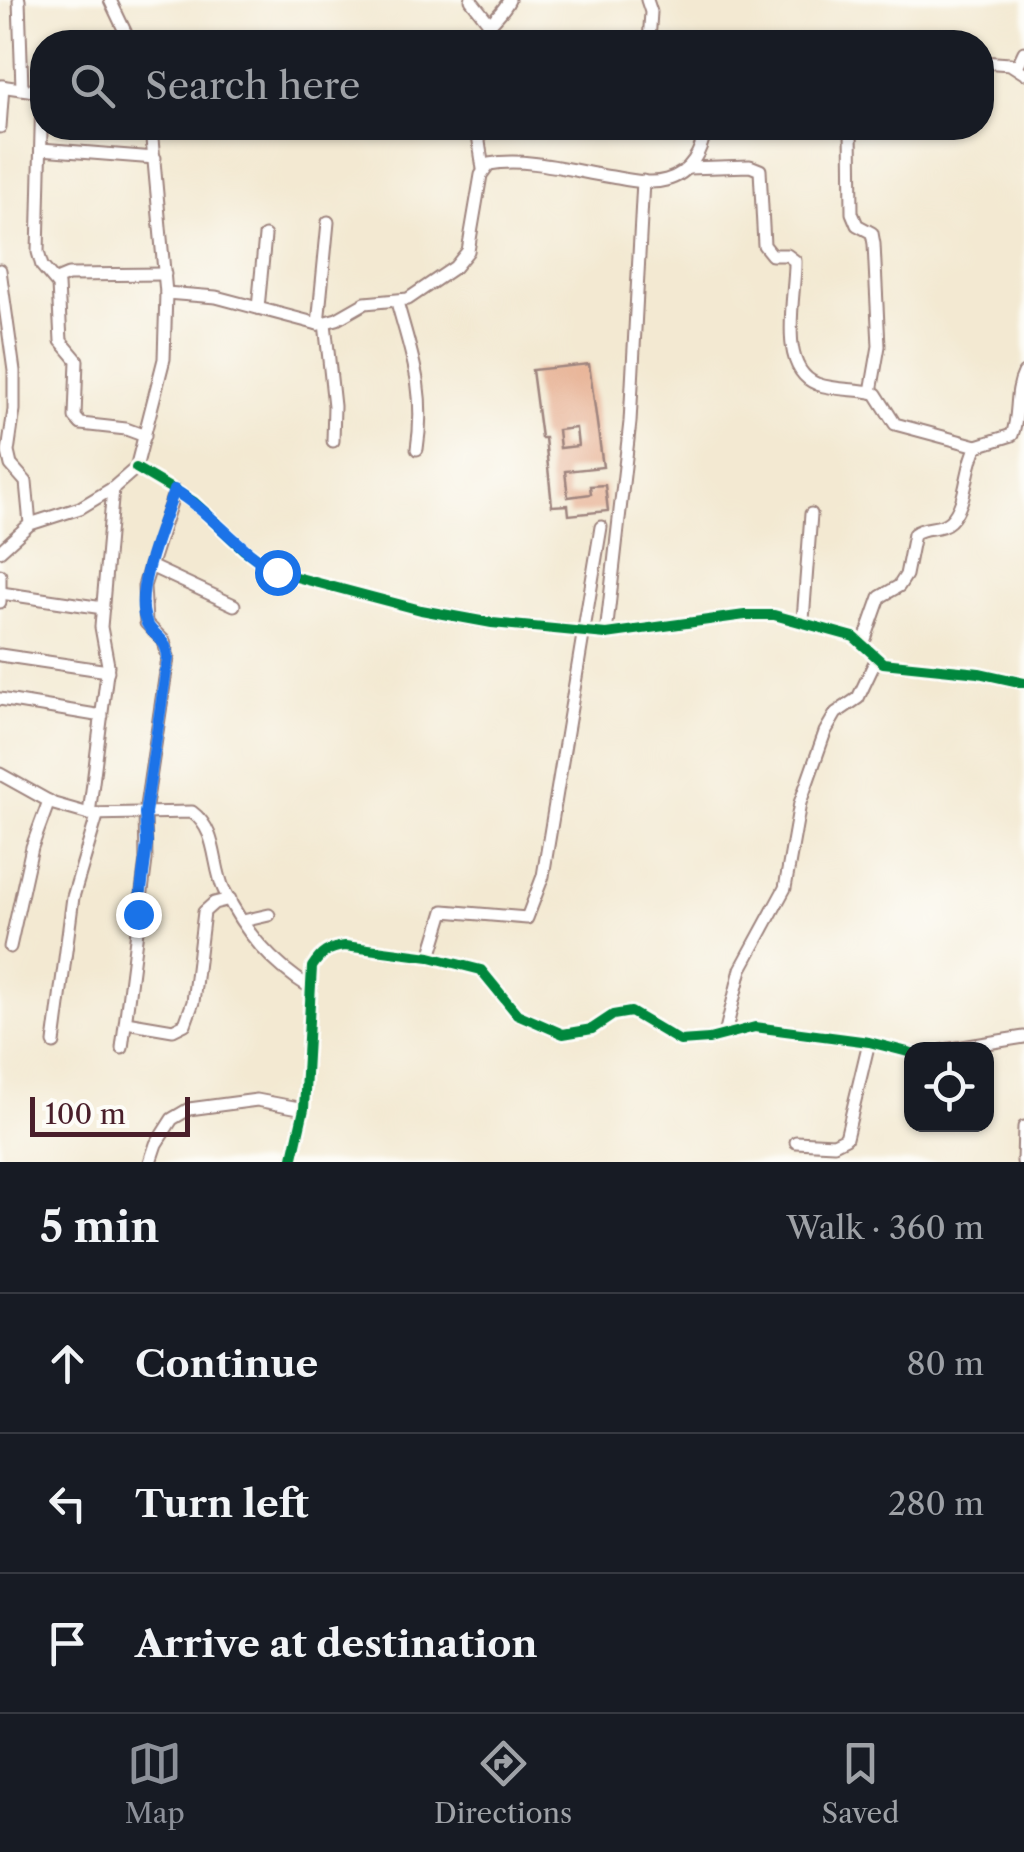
<!DOCTYPE html>
<html lang="en">
<head>
<meta charset="utf-8">
<style>
  body { margin:0; font-family:"Libre Caslon Text",serif; background:#20242c; color:#f1f3f6 }
  .controls { position:absolute; right:30px; bottom:30px; display:grid; overflow:hidden; border-radius:20px; box-shadow:0 2px 8px #0004 }
  .controls button { width:90px; height:90px; display:grid; place-items:center; padding:0; border:0; border-bottom:2px solid #363941; background:#171b24; color:#f1f3f6; font:50px sans-serif }
  .scale { position:absolute; left:30px; bottom:25px; width:160px; box-sizing:border-box; padding-left:10px; border:5px solid #4a1f2b; border-top:0; font-size:28px; line-height:35px; white-space:nowrap; color:#4a1f2b; -webkit-text-stroke:8px #fdfcf7; paint-order:stroke }
  .stop { position:absolute; width:30px; height:30px; margin:-22px; border:8px solid #1a73e8; border-radius:50%; background:#fff }
  .stop.end { background:#1a73e8; border-color:#fff; box-shadow:0 2px 10px #0008 }
  .list { margin:0; padding:0; list-style:none }
  h2 { display:flex; justify-content:space-between; align-items:center; height:130px; margin:0; padding:0 40px; font-size:42px }
  h2 small { font-size:32px; font-weight:400; color:#9ea1a6 }
  .list li { display:grid; grid-template-columns:65px 1fr auto; gap:30px; align-items:center; box-sizing:border-box; height:140px; padding:0 40px; border-top:2px solid #363941 }
  .list b { display:block; font-size:38px; white-space:nowrap }
  .list em { font-size:32px; font-style:normal; color:#9ea1a6 }
  .icon { flex:none; width:55px; height:55px; fill:none; stroke:currentColor; stroke-width:2; stroke-linecap:round; stroke-linejoin:round }
  .map { position:relative; flex:none; width:1024px; height:1162px; overflow:hidden }
  .search { position:absolute; background:#171b24; box-shadow:0 2px 8px #0004; left:30px; right:30px; top:30px; height:110px; display:flex; align-items:center; gap:25px; box-sizing:border-box; padding:0 35px; border-radius:40px; color:#9ea1a6; font-size:38px }
  .sheet { height:550px; background:#171b24 }
  nav { display:flex; justify-content:space-around; align-items:center; box-sizing:border-box; height:140px; border-top:2px solid #363941; background:#171b24; font-size:28px; color:#9ea1a6 }
  nav a { display:grid; justify-items:center; gap:5px }
  nav .on { color:#8c9099 }
  .map>svg:first-child { display:block }
  .building { fill:#e8b599; fill-rule:evenodd }
  .lines { fill:none; stroke-linecap:round; stroke-linejoin:round }
  .minor-casing { stroke:#9e847e; stroke-width:15 }
  .minor { stroke:#fff; stroke-width:11 }
  .cycleway-casing { stroke:#fdfcf7; stroke-width:16 }
  .cycleway { stroke:#00873e; stroke-width:10 }
  .route { stroke:#1a73e8; stroke-width:12 }
</style>
</head>
<body>
<div class="map">
<svg width="1024" height="1162" viewBox="0 0 1024 1162">
  <rect width="100%" height="100%" fill="#fdfcf7"/>
  <filter id="ink" filterUnits="userSpaceOnUse"><feTurbulence type="fractalNoise" baseFrequency=".01" numOctaves="2"/><feDisplacementMap in="SourceGraphic" scale="20" xChannelSelector="R" yChannelSelector="G"/><feConvolveMatrix kernelMatrix="1 2 1 2 8 2 1 2 1" color-interpolation-filters="sRGB"/></filter>
  <filter id="wash" filterUnits="userSpaceOnUse"><feTurbulence type="fractalNoise" baseFrequency=".0048" numOctaves="4" result="noise"/><feDisplacementMap in="SourceGraphic" scale="40" xChannelSelector="R" yChannelSelector="G"/><feGaussianBlur stdDeviation="2.25" result="paint"/><feColorMatrix in="noise" values="0 0 0 0 0 0 0 0 0 0 0 0 0 0 0 0 0 1.4 0 .05"/><feComposite in="paint" operator="in"/></filter>
  <g filter="url(#wash)">
    <rect width="100%" height="100%" fill="#f3e9d2"/>
    <g id="blocks">
      <path class="building" d="M 589,364 L 603,467 L 565,471 L 568,497 L 591,494 L 590,486 L 605,485 L 608,511 L 569,515 L 568,505 L 552,506 L 545,438 L 541,438 L 532,370 ZM 576,428 L 578,446 L 560,448 L 558,430 Z"/>
    </g>
  </g>
  <g filter="url(#ink)">
    <use href="#blocks" fill-opacity="0" stroke="#9e847e" stroke-width="2.5"/>
    <g class="lines">
      <defs>
        <g id="minor">
          <path d="M 19,0 L 22,88"/>
          <path d="M 110,0 L 130,42"/>
          <path d="M 471,0 L 489,23"/>
          <path d="M 647,0 L 651,12 L 649,42"/>
          <path d="M 481,42 C 485,23 501,17 509,0"/>
          <path d="M 982,62 L 1010,64 L 1024,73"/>
          <path d="M 1017,67 L 1024,52"/>
          <path d="M 0,86 L 42,92 L 38,252 L 42,266 L 58,285 L 61,341 L 77,360 L 75,417 L 81,424 L 126,429 L 145,436"/>
          <path d="M 0,127 L 3,86"/>
          <path d="M 477,128 L 483,169"/>
          <path d="M 851,128 L 852,213 L 857,225 L 872,233 L 874,244 L 879,346 L 871,392"/>
          <path d="M 41,149 L 155,158"/>
          <path d="M 688,168 L 750,166 L 760,170 L 764,245 L 772,255 L 787,255 L 795,261 C 796,294 776,368 817,384 C 834,390 854,389 871,392 L 876,394 L 895,424 L 977,446"/>
          <path d="M 0,270 L 14,371 L 14,410 L 8,452 L 11,465 L 26,482 L 30,524"/>
          <path d="M 56,280 L 68,275 L 165,274"/>
          <path d="M 166,293 L 216,297 L 318,324 L 337,319 L 365,303 L 408,299 L 455,267 L 468,251 L 481,175 L 489,164 C 528,157 573,171 612,177 C 629,180 650,185 666,180 C 692,173 701,151 706,128"/>
          <path d="M 397,302 C 412,356 426,391 417,449"/>
          <path d="M 258,308 L 265,236"/>
          <path d="M 325,323 L 334,406 L 333,441"/>
          <path d="M 318,324 L 328,222"/>
          <path d="M 136,468 L 194,502 L 243,549 L 277,572 L 421,610 L 492,623 L 606,634 L 745,615 L 774,615 L 854,637 L 883,663 L 979,673 L 1024,683"/>
          <path d="M 0,551 L 30,524 L 80,508 L 113,488 L 136,468 L 164,359 L 166,293 L 151,128"/>
          <path d="M 150,566 L 234,605"/>
          <path d="M 0,575 L 0,602"/>
          <path d="M 1,593 L 103,608"/>
          <path d="M 803,620 L 811,514"/>
          <path d="M 606,634 L 630,422 L 643,181"/>
          <path d="M 864,642 L 880,597 L 899,586 L 906,575 L 914,534 C 925,525 940,531 950,521 C 968,504 965,467 977,446 L 1012,435 C 1020,415 1014,393 1024,373"/>
          <path d="M 0,655 L 108,671"/>
          <path d="M 0,699 L 102,716"/>
          <path d="M 0,774 L 54,804 L 89,814 L 192,812 C 218,831 212,864 224,890 C 245,933 271,963 311,988"/>
          <path d="M 89,814 L 108,665 L 101,627 L 113,488"/>
          <path d="M 243,921 L 269,915"/>
          <path d="M 10,947 L 32,847 L 49,801"/>
          <path d="M 430,957 L 444,911 L 527,918 L 543,876 L 601,527"/>
          <path d="M 126,1022 L 173,1030 L 185,1024 L 193,1002 L 204,912 L 214,903 L 230,899"/>
          <path d="M 725,1034 L 741,969 L 785,888 L 800,803 L 825,732 L 836,713 L 858,698 L 876,660"/>
          <path d="M 54,1043 L 73,897 L 97,816"/>
          <path d="M 122,1048 L 146,860 L 145,813 L 168,658 L 164,641 L 146,623 L 144,586 L 175,490"/>
          <path d="M 944,1050 L 1024,1037"/>
          <path d="M 796,1142 L 834,1144 L 846,1138 L 869,1042"/>
          <path d="M 150,1162 L 156,1144 L 172,1119 L 189,1109 L 257,1100 L 304,1109"/>
          <path d="M 292,1162 L 304,1109 L 312,967 C 321,953 328,948 345,946 L 430,957 L 481,970 L 517,1014 L 563,1034 L 592,1029 L 613,1015 L 631,1012 L 680,1041 L 709,1039 L 755,1027 L 869,1042 L 912,1053"/>
          <path d="M 1023,1162 L 1024,1127"/>
        </g>
      </defs>
      <use href="#minor" class="minor-casing"/>
      <use href="#minor" class="minor"/>
      <defs>
        <g id="cycleway">
          <path d="M 136,468 L 194,502 L 243,549 L 277,572 L 421,610 L 492,623 L 606,634 L 745,615 L 774,615 L 854,637 L 883,663 L 979,673 L 1024,683"/>
          <path d="M 292,1162 L 304,1109 L 312,967 C 321,953 328,948 345,946 L 430,957 L 481,970 L 517,1014 L 563,1034 L 592,1029 L 613,1015 L 631,1012 L 680,1041 L 709,1039 L 755,1027 L 869,1042 L 912,1053"/>
        </g>
      </defs>
      <use href="#cycleway" class="cycleway-casing"/>
      <use href="#cycleway" class="cycleway"/>
    </g>
  </g>
  <g class="lines" filter="url(#ink)">
    <path class="route" d="M 138,914 L 147,844 L 145,813 L 168,658 C 166,634 151,638 145,619 C 134,587 164,522 174,490 C 212,513 238,550 277,572"/>
  </g>
</svg>
<div class="controls">
<button><svg class="icon" aria-label="locate" viewBox="0 0 24 24"><circle cx="12" cy="12" r="6"/><path d="M12 2v4M12 18v4M2 12h4M18 12h4"/></svg></button>
</div>
<div class="scale">100 m</div>
<div class="stop" style="left:277px;top:572px"></div>
<div class="stop end" style="left:138px;top:914px"></div>
<div class="search"><svg class="icon" aria-label="search" viewBox="0 0 24 24"><circle cx="10" cy="10" r="6"/><path d="M15 15l6 6"/></svg>Search here</div>
</div>
<section class="sheet">
<h2>5 min<small>Walk · 360 m</small></h2>
<ul class="list">
<li><svg class="icon" aria-label="ahead" viewBox="0 0 24 24"><path d="M12 20V5M6 11l6-6 6 6"/></svg><div><b>Continue</b></div><em>80 m</em></li>
<li><svg class="icon" aria-label="left" viewBox="0 0 24 24"><path d="M17 20v-9H6M10 6l-5 5 5 5"/></svg><div><b>Turn left</b></div><em>280 m</em></li>
<li><svg class="icon" aria-label="arrive" viewBox="0 0 24 24"><path d="M6 21V4h12l-3 4 3 4H6"/></svg><div><b>Arrive at destination</b></div></li>
</ul>
</section>
<nav>
<a class="on"><svg class="icon" aria-label="map" viewBox="0 0 24 24"><path d="M3 6l6-2 6 2 6-2v14l-6 2-6-2-6 2zM9 4v14M15 6v14"/></svg>Map</a>
<a><svg class="icon" aria-label="directions" viewBox="0 0 24 24"><path d="M12 3l9 9-9 9-9-9zM9 14v-3h6M13 9l2 2-2 2"/></svg>Directions</a>
<a><svg class="icon" aria-label="saved" viewBox="0 0 24 24"><path d="M7 4h10v16l-5-4-5 4z"/></svg>Saved</a>
</nav>
</body>
</html>
